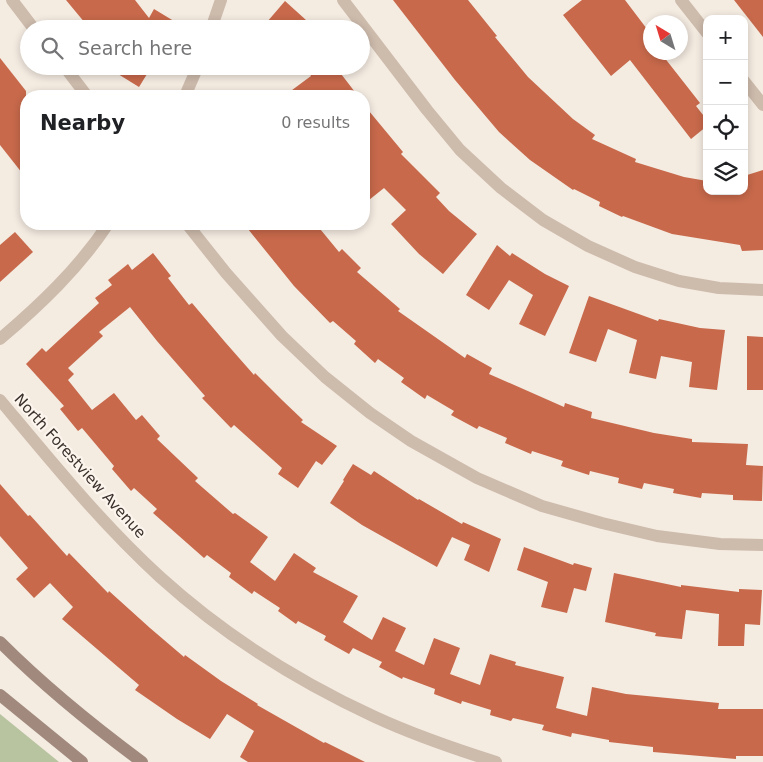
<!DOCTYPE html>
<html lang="en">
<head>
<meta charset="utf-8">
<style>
  body { margin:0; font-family:"DejaVu Sans",sans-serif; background:#f6f6f6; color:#202124 }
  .controls { position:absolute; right:15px; top:15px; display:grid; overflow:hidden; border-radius:10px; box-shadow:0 2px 8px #0003 }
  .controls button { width:45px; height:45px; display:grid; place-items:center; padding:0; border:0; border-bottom:1px solid #e0e0e0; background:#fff; color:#202124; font:25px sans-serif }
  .compass { position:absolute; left:643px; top:15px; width:45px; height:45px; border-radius:50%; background:#fff; box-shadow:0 2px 8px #0003; rotate:322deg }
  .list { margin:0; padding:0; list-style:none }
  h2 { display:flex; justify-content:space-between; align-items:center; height:65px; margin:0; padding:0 20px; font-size:21px }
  h2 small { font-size:16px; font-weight:400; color:#757577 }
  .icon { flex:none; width:28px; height:28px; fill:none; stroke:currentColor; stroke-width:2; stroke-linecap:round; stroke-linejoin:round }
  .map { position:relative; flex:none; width:763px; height:762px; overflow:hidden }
  .search { position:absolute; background:#fff; box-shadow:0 2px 8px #0003; left:20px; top:20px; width:350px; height:55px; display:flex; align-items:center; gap:12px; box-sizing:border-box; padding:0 18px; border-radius:28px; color:#757577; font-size:19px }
  .panel { position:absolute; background:#fff; box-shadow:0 2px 8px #0003; left:20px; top:90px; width:350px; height:140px; border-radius:20px }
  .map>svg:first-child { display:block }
  .green { fill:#b8c4a0 }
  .building { fill:#c8694b }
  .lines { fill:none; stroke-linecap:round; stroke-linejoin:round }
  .street { stroke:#cdbbac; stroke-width:12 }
  .secondary { stroke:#a18a7d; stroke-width:12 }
  .labels { text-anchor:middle; stroke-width:4.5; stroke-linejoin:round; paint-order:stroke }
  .street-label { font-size:15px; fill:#3b302b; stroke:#fbf5ee }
</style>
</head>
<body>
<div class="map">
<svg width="763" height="762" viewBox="0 0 763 762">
  <rect width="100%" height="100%" fill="#f4ebe1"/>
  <path class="green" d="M 0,714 L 59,762 L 0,762 Z"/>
  <g class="building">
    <path d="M 66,0 L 135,0 L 149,18 L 154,9 L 187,29 L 90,29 Z"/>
    <path d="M 393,0 L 468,0 L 497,36 L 495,37 L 528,77 L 573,119 L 595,135 L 592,139 L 636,159 L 635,162 L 684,177 L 707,181 L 707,191 L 744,191 L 744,176 L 763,170 L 763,250 L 742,251 L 740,245 L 672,234 L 623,216 L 622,217 L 599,206 L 600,202 L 574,189 L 573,190 L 530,160 L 499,132 L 455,80 Z"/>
    <path d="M 582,0 L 625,0 L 650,33 L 650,52 L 660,52 L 700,103 L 696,106 L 707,120 L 707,126 L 691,139 L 630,60 L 611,76 L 563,15 Z"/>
    <path d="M 734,0 L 763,0 L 763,37 Z"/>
    <path d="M 285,1 L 306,20 L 298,29 L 261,29 Z"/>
    <path d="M 0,58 L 26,91 L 26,178 L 0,145 Z"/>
    <path d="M 105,66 L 152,66 L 139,87 Z"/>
    <path d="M 305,66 L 335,66 L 358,96 L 284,96 L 311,76 Z"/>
    <path d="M 364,105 L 403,152 L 401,154 L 440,193 L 436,197 L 449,211 L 477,234 L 443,274 L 419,254 L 391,224 L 406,210 L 384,188 L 364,204 Z"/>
    <path d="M 244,224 L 316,224 L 339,252 L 342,249 L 361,268 L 357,272 L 400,309 L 398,311 L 465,358 L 467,354 L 492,368 L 489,374 L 564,407 L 565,403 L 592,412 L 591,418 L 654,433 L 692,439 L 692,442 L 748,444 L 746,465 L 763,466 L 762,501 L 733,500 L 733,495 L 702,493 L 701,498 L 673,493 L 674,489 L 644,483 L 642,489 L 618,483 L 619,478 L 590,471 L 589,475 L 561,466 L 563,461 L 532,451 L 531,454 L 505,443 L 507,438 L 479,426 L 477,429 L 451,415 L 454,411 L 427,395 L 425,399 L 401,382 L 404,378 L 378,359 L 375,363 L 354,344 L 356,341 L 333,321 L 330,323 L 294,286 Z"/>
    <path d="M 15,232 L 33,252 L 0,282 L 0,245 Z"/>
    <path d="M 497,245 L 510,256 L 512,253 L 545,274 L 569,286 L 545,336 L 519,324 L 533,295 L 509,280 L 489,310 L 466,295 Z"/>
    <path d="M 153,253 L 171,276 L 168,278 L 189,305 L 192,303 L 225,342 L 254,375 L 255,373 L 282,400 L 303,420 L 301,422 L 337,446 L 322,465 L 316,461 L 298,488 L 278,474 L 282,468 L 234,425 L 231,428 L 202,398 L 205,396 L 157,341 L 130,307 L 99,332 L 103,336 L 68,368 L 74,374 L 68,380 L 92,410 L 114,393 L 136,420 L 142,415 L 160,436 L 157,439 L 198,478 L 195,481 L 233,514 L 235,513 L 268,537 L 250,562 L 275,581 L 294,553 L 316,568 L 313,572 L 358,596 L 343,622 L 372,640 L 383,617 L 406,628 L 395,651 L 424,665 L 434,638 L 460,648 L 450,674 L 480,685 L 490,654 L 516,662 L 515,665 L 564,677 L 556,708 L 587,716 L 592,687 L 626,694 L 719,703 L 718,709 L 763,709 L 763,756 L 736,756 L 736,759 L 653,752 L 653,747 L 609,742 L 609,740 L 572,733 L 571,737 L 542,730 L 544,725 L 513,718 L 511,721 L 490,715 L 491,710 L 462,701 L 461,704 L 434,694 L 435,689 L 403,677 L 402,679 L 379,667 L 382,662 L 353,648 L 349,654 L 324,640 L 326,636 L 298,621 L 296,624 L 278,611 L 280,608 L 254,591 L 252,594 L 229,577 L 231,573 L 207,555 L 204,558 L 153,513 L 157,509 L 134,488 L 131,491 L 112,469 L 114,466 L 82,428 L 78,431 L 60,409 L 64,406 L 26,364 L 42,348 L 46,352 L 99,303 L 95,298 L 112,285 L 108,280 L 128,264 L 132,270 Z"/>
    <path d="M 589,296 L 658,321 L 659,319 L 700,328 L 725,330 L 717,390 L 689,387 L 692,362 L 661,356 L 656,379 L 629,373 L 637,340 L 608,329 L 596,362 L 569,353 Z"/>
    <path d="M 747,336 L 763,337 L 763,390 L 747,390 Z"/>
    <path d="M 353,464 L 371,475 L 374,471 L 418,500 L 419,499 L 462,524 L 463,522 L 501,539 L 489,572 L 464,560 L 470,545 L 452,537 L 437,567 L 362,525 L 330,503 L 344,481 L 343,480 Z"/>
    <path d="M 0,484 L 28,516 L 30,515 L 67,556 L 69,553 L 108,593 L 109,591 L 150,628 L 184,657 L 185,655 L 221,681 L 258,704 L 257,705 L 324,743 L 325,742 L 365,762 L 248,762 L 240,757 L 254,731 L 227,714 L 210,739 L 177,719 L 135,690 L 139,685 L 62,619 L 73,607 L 50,583 L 34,598 L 16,579 L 28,568 L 0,536 Z"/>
    <path d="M 524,547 L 573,565 L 574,563 L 592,568 L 586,591 L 574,588 L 567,613 L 541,607 L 548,582 L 517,570 Z"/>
    <path d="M 614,573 L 681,587 L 681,585 L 739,592 L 739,589 L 762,590 L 760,625 L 745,624 L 744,646 L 718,646 L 719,614 L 686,610 L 682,639 L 655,636 L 656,633 L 605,622 Z"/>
  </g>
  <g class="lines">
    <g class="street">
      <path d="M 12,0 L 34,29"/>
      <path d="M 343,0 L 427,110 L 460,150 L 501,188 L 543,220 L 588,246 L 635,267 L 679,281 L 719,288 L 763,290"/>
      <path d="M 681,0 L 707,33"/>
      <path d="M 211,29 L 221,0"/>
      <path d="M 64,66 L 87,96"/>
      <path d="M 744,81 L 763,105"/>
      <path d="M 185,96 L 198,66"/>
      <path d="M 187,224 L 226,273 L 282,336 L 325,377 L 370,413 L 411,441 L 477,478 L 542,506 L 602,523 L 657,536 L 720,544 L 763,545"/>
      <path d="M 0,339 C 40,305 79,268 108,224"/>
      <path d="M 0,400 C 51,461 101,523 160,577 C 224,635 297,681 375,717 C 414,735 455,749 496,762"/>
    </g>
    <g class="secondary">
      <path d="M 0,642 C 44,686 92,725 142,762"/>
      <path d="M 0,695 L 82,762"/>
    </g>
  </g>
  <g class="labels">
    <g class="street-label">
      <text transform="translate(80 466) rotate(48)" y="5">North Forestview Avenue</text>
    </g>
  </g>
</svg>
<div class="controls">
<button>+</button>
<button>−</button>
<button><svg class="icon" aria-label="locate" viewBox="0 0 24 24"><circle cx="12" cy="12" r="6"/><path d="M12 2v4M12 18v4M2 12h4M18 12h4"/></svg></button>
<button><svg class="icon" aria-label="layers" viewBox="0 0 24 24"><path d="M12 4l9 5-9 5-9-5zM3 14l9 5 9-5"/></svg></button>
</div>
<svg class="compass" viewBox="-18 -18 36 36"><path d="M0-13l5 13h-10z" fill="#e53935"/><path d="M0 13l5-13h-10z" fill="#757577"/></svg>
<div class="search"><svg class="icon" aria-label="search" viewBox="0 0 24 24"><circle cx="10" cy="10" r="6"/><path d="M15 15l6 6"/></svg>Search here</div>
<section class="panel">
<h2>Nearby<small>0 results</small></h2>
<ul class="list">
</ul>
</section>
</div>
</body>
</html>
